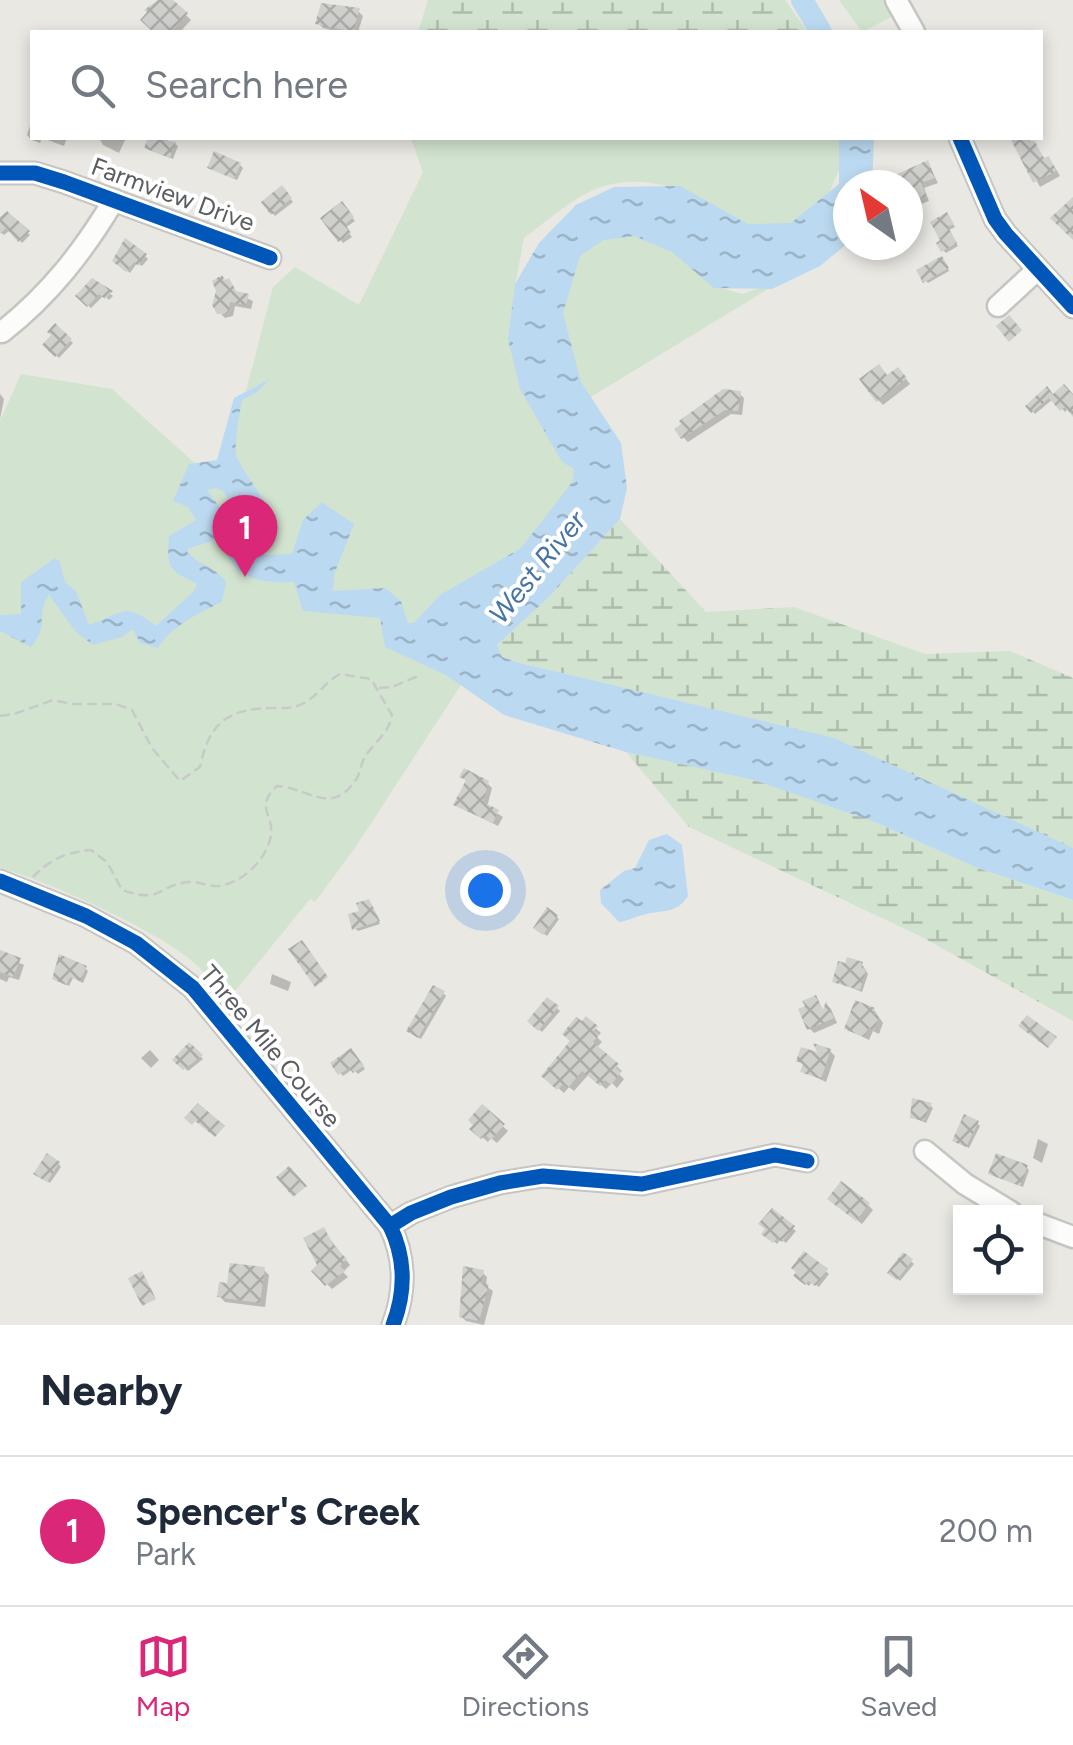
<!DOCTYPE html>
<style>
body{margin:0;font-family:Figtree,sans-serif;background:#f2f2f3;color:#1f2937}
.controls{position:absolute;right:30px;bottom:30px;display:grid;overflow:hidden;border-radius:0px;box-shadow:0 5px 15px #0003}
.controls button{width:90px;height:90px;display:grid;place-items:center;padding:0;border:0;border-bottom:2px solid #e0e1e3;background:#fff;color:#1f2937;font:50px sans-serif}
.compass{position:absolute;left:833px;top:170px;width:90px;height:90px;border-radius:50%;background:#fff;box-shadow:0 5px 15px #0003;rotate:326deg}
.you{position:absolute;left:485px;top:890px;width:35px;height:35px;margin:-25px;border:8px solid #fff;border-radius:50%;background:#1a73e8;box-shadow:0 0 0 15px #1a73e833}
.badge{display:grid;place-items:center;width:65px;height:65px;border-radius:50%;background:#db2777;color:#fff;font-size:32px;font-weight:700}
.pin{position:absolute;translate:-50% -82px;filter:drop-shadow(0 2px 5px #0008)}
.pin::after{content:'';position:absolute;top:52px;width:35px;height:30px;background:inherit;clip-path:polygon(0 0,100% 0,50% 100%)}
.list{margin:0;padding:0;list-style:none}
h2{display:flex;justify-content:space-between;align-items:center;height:130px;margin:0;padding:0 40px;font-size:42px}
h2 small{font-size:32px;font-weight:400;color:#747a83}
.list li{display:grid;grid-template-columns:65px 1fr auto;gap:30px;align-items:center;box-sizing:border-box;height:150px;padding:0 40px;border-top:2px solid #e0e1e3}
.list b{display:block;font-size:38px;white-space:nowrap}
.list p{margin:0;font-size:32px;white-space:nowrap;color:#747a83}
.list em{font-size:32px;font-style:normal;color:#747a83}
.icon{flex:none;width:55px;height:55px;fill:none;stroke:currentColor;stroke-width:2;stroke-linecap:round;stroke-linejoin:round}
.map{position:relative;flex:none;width:1073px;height:1325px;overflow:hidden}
.search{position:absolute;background:#fff;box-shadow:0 5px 15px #0003;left:30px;right:30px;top:30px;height:110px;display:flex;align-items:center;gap:25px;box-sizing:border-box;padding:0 35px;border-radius:0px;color:#747a83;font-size:38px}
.sheet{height:280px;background:#fff}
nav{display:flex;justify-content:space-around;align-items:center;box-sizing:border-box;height:140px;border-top:2px solid #e0e1e3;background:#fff;font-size:28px;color:#747a83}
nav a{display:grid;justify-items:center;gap:5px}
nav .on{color:#db2777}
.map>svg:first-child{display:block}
</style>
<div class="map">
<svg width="1073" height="1325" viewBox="0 0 1073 1325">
<defs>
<pattern id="wetland-marsh" width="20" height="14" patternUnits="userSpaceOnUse" patternTransform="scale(2.5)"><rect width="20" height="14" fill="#d2e4d0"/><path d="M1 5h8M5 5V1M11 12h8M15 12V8" fill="none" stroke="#adbcac"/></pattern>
<pattern id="water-ripples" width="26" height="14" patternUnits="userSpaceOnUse" patternTransform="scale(2.5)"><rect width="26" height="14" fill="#bbd9f0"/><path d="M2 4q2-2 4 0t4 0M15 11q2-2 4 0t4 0" fill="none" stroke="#9bb3c6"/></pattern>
<pattern id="building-cross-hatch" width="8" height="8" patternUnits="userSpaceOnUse" patternTransform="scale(2.5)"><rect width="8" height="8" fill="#cfcfcc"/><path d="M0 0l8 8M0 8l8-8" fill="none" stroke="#ababa9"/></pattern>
</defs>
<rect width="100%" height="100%" fill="#e9e8e3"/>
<g fill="url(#wetland-marsh)">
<polygon points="428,0 785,0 808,32 418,32"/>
<polygon points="620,519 706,612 794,607 925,654 1010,651 1073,678 1073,848 681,704 502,658 497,645 550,596"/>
<polygon points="626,752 754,779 875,822 975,867 1073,900 1073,1021 922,937 689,827"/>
</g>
<g fill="#d2e4d0">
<polygon points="839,0 883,0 895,15 862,32"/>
<path d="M411 138H841L840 168 818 218 775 248C724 215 673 169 608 185 578 192 549 220 524 238L513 297 538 397 584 473 446 675 461 685 355 848 315 902 310 899 228 1000C217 986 205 972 191 960 153 929 48 881 0 868V421L21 374 112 389 207 474 225 479 239 398 246 391 273 287 295 267 359 305 423 172Z"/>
<polygon points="635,221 720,288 743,294 786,278 581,403 549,324 585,238"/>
</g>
<g fill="url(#water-ripples)">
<path d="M839 138H874L872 185H848V243L820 266 772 289 714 288 672 252 634 236 603 240 580 256 563 313 581 382 621 443 627 488 620 519 550 596 497 645 502 657 520 663 834 738 1073 848V900L975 867 875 822 754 780 626 752 504 715 446 675 385 647 380 618 303 611 294 582C263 583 241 581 226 553L235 510 223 491 216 488 207 490 221 509 220 534 212 541 187 549C193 564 216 566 226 582L222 602C199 613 171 626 158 648L140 643 133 629 122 637 93 645 76 632 49 595C35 615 50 625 31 647L0 631V615L21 614V582L55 558 60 562 65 582 76 591 89 625C123 614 123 600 156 626L194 591 197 584C170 570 166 571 169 536L196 520 188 507 173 501 189 464 217 460 234 398 270 379 256 393 242 400C240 412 233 447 237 458 242 470 261 493 267 507 272 522 259 539 261 555L292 554 303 520 322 502 354 524 335 572 333 591 385 588 401 601 408 623H414L440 595 521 548 573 481 574 469 562 462 520 389 508 339 515 284 539 243 576 205 614 187 680 186 748 224 791 223 839 184Z"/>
<path d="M667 834 682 845 688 896C676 915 662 909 643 915 634 917 628 921 619 922L601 903 600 890 624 871 635 868 649 840Z"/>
</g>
<g fill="#0003">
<polygon points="160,0 170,0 191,20 180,32 156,32 143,20"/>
<polygon points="358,11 363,16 358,32 340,32 323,28 318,23"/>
<polygon points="32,120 32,138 67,138 64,146 42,138 40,143 32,140 27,135"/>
<polygon points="99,138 126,138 119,153 103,145"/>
<polygon points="150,138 166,138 166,140 175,144 178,146 173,159 150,150 147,147"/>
<polygon points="1018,138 1027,138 1034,144 1045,161 1048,159 1053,164 1060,176 1040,187 1014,140"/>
<polygon points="928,163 938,183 924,188 929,201 908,209 908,185 893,185"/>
<polygon points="240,165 243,168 237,180 210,168"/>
<polygon points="282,189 293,202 275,216 264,203"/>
<polygon points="342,205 355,221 345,228 352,237 343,243 323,218"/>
<polygon points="7,214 30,235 22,243 10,230 4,235 0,232 0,221"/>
<polygon points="949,218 955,227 949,230 958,246 946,253 943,250"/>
<polygon points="145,256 148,259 142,266 137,263 130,273 115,261"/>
<polygon points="944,261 949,271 928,283 926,281"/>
<polygon points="93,281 113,296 109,300 104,295 91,308 78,296"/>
<polygon points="238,294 253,301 251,309 235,306 233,316 225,318 219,312"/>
<polygon points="55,327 73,343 59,358 45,345 54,335"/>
<polygon points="903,375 910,384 883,405 878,400 888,378"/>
<polygon points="1047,390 1053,397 1073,397 1073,413 1069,408 1065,412 1053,399 1035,414 1028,406"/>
<polygon points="739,393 744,398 742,415 731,414 688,442 683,437"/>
<polygon points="0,394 4,399 0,419"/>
<polygon points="462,777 487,783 492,788 487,807 503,817 498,826 456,805 468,782"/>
<polygon points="371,905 380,924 358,931 355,928"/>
<polygon points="556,916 559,919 547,936 539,930"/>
<polygon points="0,954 24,965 19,980 9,977 7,982 0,979"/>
<polygon points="862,964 868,974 862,992 835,981"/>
<polygon points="85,968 88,971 83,983 73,978 69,986 58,981"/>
<polygon points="272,974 291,982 288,991 270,984"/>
<polygon points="443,993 446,996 421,1039 412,1034"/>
<polygon points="816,998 825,1013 827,1005 831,1009 837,1023 814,1033 809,1028"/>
<polygon points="548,1000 560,1011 542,1032 530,1021"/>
<polygon points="874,1010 883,1023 879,1034 873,1031 869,1040 847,1029"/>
<polygon points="586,1020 601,1033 597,1037 602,1042 596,1048 622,1071 619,1074 624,1079 617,1088 612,1083 606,1089 589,1074 574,1091 569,1087 564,1093 544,1075"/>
<polygon points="189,1045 203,1059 188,1071 176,1060"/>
<polygon points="150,1050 159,1060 151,1068 141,1058"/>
<polygon points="830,1051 835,1056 826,1082 803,1071 804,1066 799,1060 822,1057"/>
<polygon points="354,1054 365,1069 358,1074 353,1069 343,1076 333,1064"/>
<polygon points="930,1105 933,1108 926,1123 913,1117"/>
<polygon points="482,1107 508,1131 497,1143 491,1138 488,1142 473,1129"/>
<polygon points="977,1123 980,1126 969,1148 958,1143"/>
<polygon points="1038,1139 1048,1144 1042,1163 1033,1158"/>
<polygon points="59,1164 61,1167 50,1183 39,1176"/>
<polygon points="1026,1167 1029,1170 1023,1187 991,1174"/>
<polygon points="835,1203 868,1205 873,1210 862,1224"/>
<polygon points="772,1211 796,1231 786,1243 781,1239 777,1244 764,1233"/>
<polygon points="323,1230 350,1265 343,1272 348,1277 332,1289 314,1271 320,1265"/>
<polygon points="804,1254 829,1274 819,1287 812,1282 809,1286 796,1276"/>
<polygon points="904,1255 914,1264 900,1281 890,1272"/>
<polygon points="264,1270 269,1275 265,1307 225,1302 220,1297 229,1286"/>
<polygon points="482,1272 487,1277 486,1286 493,1291 484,1325 466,1321 461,1316"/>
</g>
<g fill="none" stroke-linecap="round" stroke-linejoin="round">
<polyline stroke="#bbd9f0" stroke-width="22" points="802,0 821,32"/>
</g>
<g fill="url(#building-cross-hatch)">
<polygon points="158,0 173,0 188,13 171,32 153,32 140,20 147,12 144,10"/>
<polygon points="321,3 360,8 353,32 315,24"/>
<polygon points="148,138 176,142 170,158 144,148"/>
<polygon points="1010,138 1028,138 1030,143 1034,140 1044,158 1049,156 1056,171 1033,183"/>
<polygon points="214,151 241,163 234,179 207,168"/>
<polygon points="928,160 935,178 921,183 926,196 908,202 908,185 873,185"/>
<polygon points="282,185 292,198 271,215 261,202"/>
<polygon points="1073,197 1073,240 1050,218"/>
<polygon points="342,201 354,217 345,224 351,233 338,242 320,218"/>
<polygon points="7,211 30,231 18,242 6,228 0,234 0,217"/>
<polygon points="947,212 954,224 948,227 957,243 941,252 936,243 940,240 930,222"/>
<polygon points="125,238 147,254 138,266 134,262 126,272 112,261"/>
<polygon points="942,256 949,268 923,283 916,270"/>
<polygon points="222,275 225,280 229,278 236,291 249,294 246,305 230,302 229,311 224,314 217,314 212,305 216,291 212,281"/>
<polygon points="92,278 113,291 105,299 99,294 87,307 75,296"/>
<polygon points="1009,315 1022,330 1009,342 996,326"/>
<polygon points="55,323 72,339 55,357 42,345 51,335 47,332"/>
<polygon points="879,364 887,375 898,367 907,378 876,402 859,379"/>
<polygon points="1064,384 1073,394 1073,417 1065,407 1060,411 1049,398 1031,413 1025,406 1047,386 1053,394"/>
<polygon points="723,389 741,391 738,411 725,410 681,439 674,429 681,424 679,421"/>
<polygon points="464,768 489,781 483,802 499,810 493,823 453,805 466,780 459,777"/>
<polygon points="369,899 380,921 352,930 348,914 359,911 356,903"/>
<polygon points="547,907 558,915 543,935 533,928"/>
<polygon points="302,940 328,977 315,987 288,949"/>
<polygon points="0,950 21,958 13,977 0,972"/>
<polygon points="59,954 87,966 80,981 70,977 66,985 52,979"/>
<polygon points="847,957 863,962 861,968 866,969 860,990 832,982 838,961 845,963"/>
<polygon points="433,985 445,991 418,1038 406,1031"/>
<polygon points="816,995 823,1010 826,1001 834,1018 807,1030 798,1009 805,1006 802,1001"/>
<polygon points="547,997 559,1006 538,1031 527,1021"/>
<polygon points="855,1000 875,1008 873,1014 879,1016 874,1030 868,1028 864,1037 844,1029"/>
<polygon points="1027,1015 1057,1037 1048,1048 1018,1026"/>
<polygon points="586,1016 598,1026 594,1031 599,1035 593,1042 619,1064 616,1068 621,1072 611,1085 605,1080 600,1086 582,1071 568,1088 563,1084 557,1090 541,1076 570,1041 562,1034 576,1017 582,1021"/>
<polygon points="189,1042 203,1055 183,1070 172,1060"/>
<polygon points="813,1043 831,1049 821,1079 800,1072 803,1064 796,1061 801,1047 817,1052"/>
<polygon points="351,1048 364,1066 353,1073 349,1068 338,1075 330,1063"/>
<polygon points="912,1098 932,1103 923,1121 910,1118"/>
<polygon points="198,1103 225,1126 215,1137 195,1121 192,1125 184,1118"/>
<polygon points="482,1104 505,1124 491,1140 485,1135 481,1139 469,1129 473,1125 468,1120"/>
<polygon points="964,1114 979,1121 966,1147 952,1141"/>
<polygon points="47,1153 60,1162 47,1182 33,1174"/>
<polygon points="996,1153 1028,1165 1020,1186 988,1174"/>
<polygon points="289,1166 307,1186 293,1197 276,1177"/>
<polygon points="841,1181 870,1203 856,1221 827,1199"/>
<polygon points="772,1208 795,1226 782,1242 777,1238 773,1243 761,1234 765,1229 758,1224"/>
<polygon points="324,1227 333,1245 347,1259 340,1266 345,1271 325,1286 311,1271 317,1265 303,1238"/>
<polygon points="804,1251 828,1269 815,1286 808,1281 805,1285 793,1276 796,1272 791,1268"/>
<polygon points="903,1252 913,1259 897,1280 887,1273"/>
<polygon points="230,1263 265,1267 260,1303 217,1297 219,1282 227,1283"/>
<polygon points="463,1266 484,1270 481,1283 489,1284 479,1321 459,1317"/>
<polygon points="142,1271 156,1299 142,1306 128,1278"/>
</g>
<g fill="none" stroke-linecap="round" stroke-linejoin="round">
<g stroke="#c5c5c4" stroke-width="25">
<g id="minor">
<polyline points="896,0 914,32"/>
<polyline points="960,138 995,219 1006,234 1073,307"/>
<polyline points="0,173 35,173 64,182 270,258"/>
<polyline points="998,306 1038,269"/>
<path d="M2 332C49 295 83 252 114 200"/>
<path d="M0 881 86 916 136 943 193 988 390 1226C406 1259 406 1291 393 1325"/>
<polyline points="925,1151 965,1184 1011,1212"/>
<polyline points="1036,1223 1073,1237"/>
<polyline points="390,1226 411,1213 451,1197 500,1183 543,1176 642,1184 775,1155 807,1161"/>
</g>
</g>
<g stroke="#c7cac8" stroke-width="2.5" stroke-dasharray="10 5" stroke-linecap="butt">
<polyline points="379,688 392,687 418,676"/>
<path d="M0 716 14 714 53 700 72 704H116L132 710 152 748 180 781 200 767C209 724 226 709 271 708 282 708 292 709 302 704 317 697 325 682 340 674L371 679 392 715C389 733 376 741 366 755 361 762 361 771 357 778 332 818 308 787 277 786 254 807 274 815 271 835 267 859 243 883 219 886 209 887 198 881 188 882 155 886 164 904 122 890L107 862 91 850C67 852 50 859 33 877"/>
</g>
<use href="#minor" stroke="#fcfcfb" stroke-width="20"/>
<g stroke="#fff" stroke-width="21">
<g id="cycleway">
<polyline points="960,138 995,219 1006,234 1073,307"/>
<polyline points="0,173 35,173 64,182 270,258"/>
<path d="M0 881 86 916 136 943 193 988 390 1226C406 1259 406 1291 393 1325"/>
<polyline points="390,1226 411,1213 451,1197 500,1183 543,1176 642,1184 775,1155 807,1161"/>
</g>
</g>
<use href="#cycleway" stroke="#0057b8" stroke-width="15"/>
</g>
<g text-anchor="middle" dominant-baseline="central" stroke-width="8" stroke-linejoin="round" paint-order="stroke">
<g font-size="25" fill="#5a5d61" stroke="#fff">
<text transform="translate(173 194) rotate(20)">Farmview Drive</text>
<text transform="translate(271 1046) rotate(50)">Three Mile Course</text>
</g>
<g font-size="28" font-style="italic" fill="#4775a5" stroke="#fff">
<text transform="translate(537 567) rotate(-51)">West River</text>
</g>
</g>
</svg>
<div class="controls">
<button><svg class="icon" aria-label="locate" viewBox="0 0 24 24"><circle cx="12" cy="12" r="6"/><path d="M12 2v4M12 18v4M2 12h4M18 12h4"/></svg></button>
</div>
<svg class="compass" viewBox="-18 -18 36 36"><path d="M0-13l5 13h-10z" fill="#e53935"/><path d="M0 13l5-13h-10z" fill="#747a83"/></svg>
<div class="you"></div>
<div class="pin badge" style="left:245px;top:577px">1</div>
<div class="search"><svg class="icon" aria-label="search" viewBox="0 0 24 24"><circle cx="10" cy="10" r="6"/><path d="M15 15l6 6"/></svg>Search here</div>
</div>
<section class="sheet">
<h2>Nearby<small></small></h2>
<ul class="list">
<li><span class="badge">1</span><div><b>Spencer's Creek</b><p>Park</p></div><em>200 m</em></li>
</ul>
</section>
<nav>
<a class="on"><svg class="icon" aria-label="map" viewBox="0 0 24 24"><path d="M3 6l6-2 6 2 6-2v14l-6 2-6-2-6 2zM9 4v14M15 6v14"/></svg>Map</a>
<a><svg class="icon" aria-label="directions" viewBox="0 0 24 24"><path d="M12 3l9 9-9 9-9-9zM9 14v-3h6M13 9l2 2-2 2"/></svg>Directions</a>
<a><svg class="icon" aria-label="saved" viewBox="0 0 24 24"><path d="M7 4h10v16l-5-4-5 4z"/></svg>Saved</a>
</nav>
